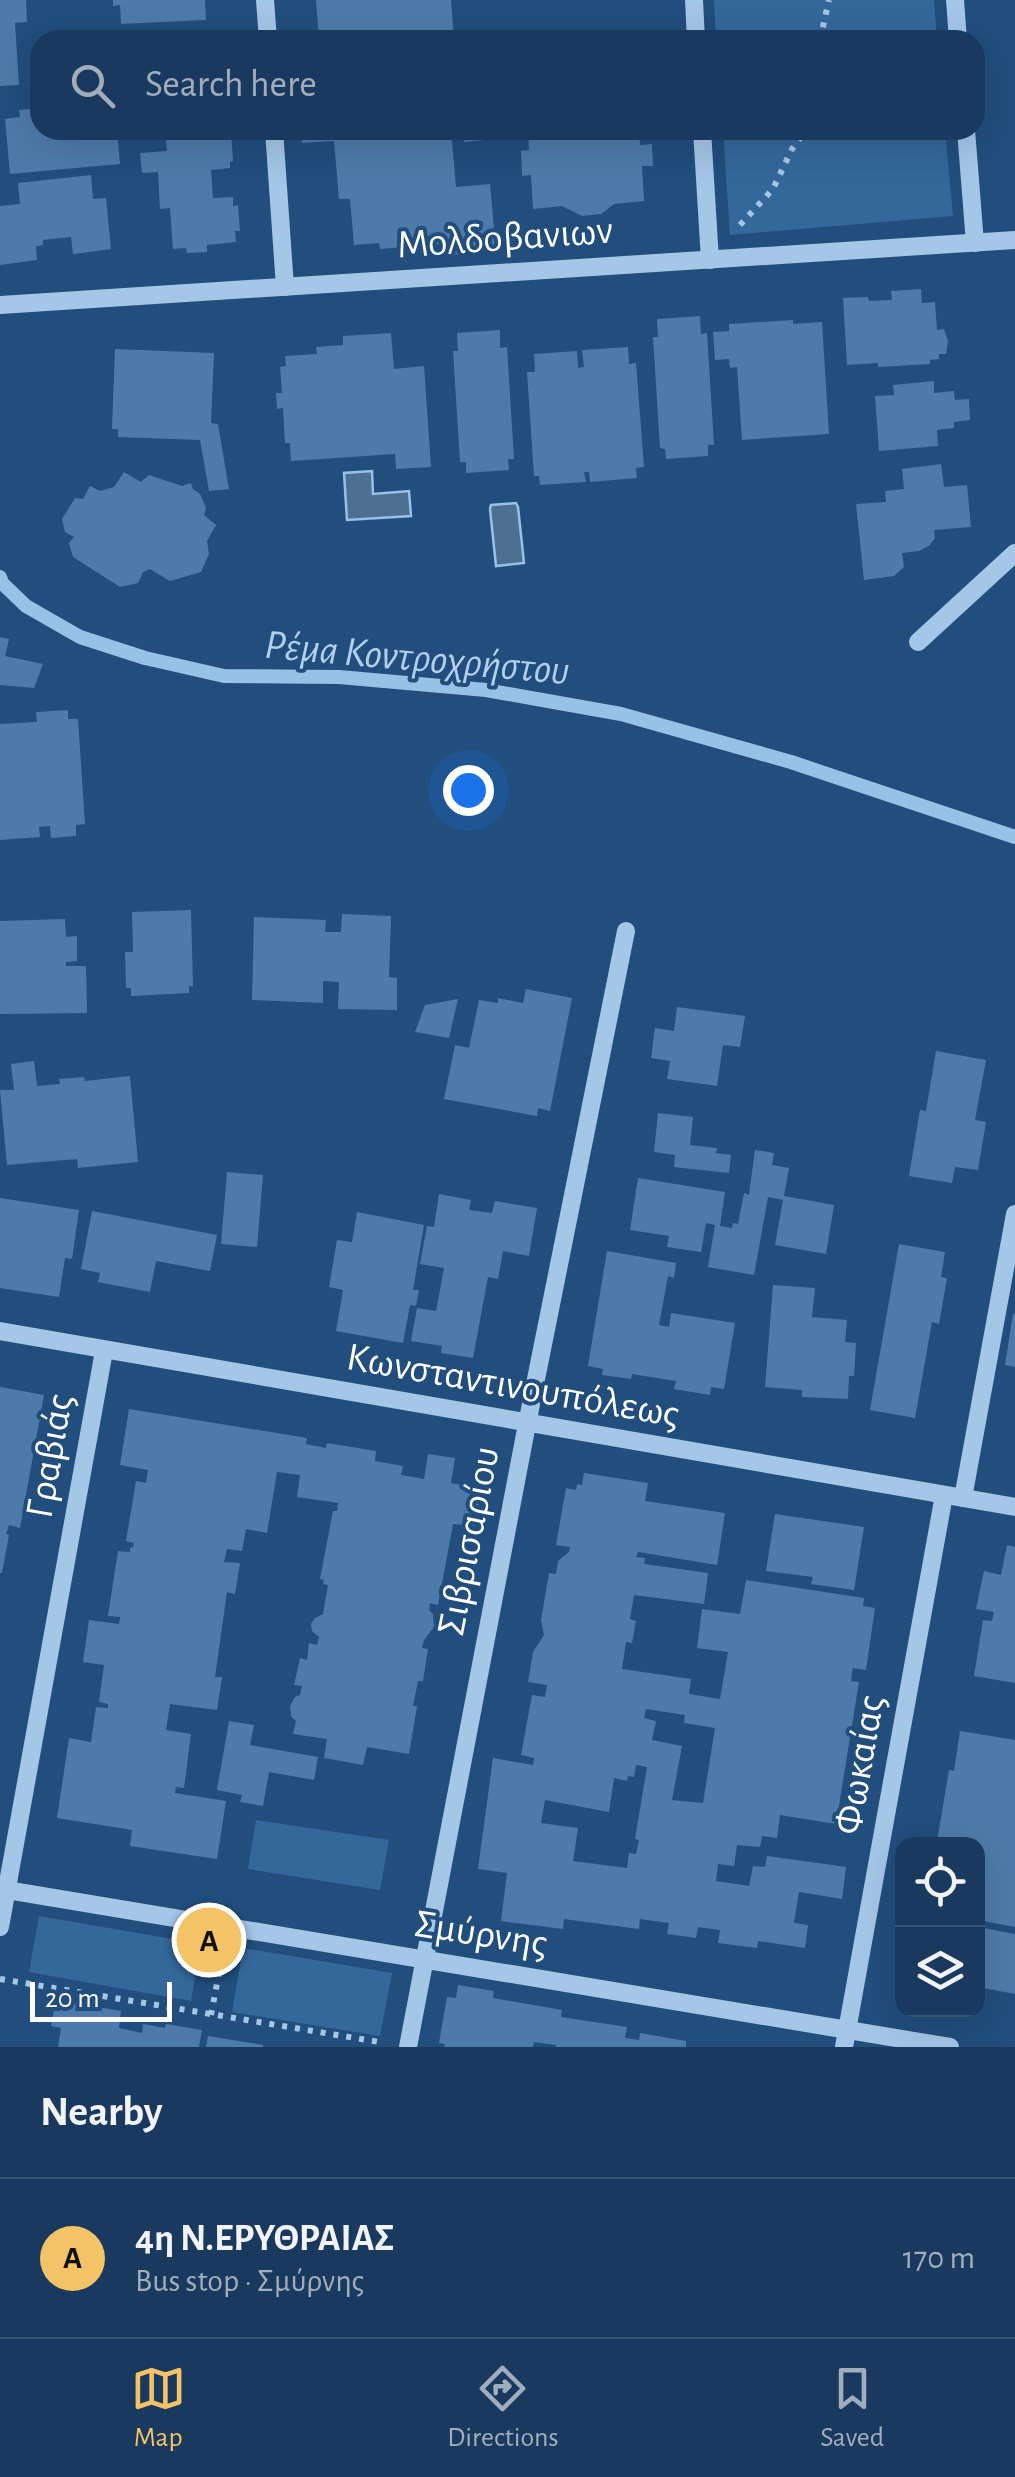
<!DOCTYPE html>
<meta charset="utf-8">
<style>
body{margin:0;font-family:"Alegreya Sans",sans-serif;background:#224164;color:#f1f3f6}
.controls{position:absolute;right:30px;bottom:30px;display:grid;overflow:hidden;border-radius:20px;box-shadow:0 10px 40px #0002}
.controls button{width:90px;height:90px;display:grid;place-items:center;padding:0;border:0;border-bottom:2px solid #375473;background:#193a5e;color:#f1f3f6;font:50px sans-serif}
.scale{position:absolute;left:30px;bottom:25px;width:142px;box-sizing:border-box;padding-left:10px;border:5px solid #fff;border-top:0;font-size:28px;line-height:35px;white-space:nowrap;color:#fff;-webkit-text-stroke:8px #214e7d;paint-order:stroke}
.you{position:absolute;left:468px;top:790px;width:35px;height:35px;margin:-25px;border:8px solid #fff;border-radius:50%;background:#1a73e8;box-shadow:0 0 0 15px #1a73e833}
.badge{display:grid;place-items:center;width:65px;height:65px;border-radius:50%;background:#f3c366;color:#111;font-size:32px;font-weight:700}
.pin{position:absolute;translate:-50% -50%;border:5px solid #fff;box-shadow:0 2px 10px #0006}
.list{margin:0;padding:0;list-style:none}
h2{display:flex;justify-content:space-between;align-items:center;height:130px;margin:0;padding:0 40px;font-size:42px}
h2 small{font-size:32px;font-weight:400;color:#9fadbc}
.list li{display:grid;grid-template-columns:65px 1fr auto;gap:30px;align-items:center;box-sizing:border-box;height:160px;padding:0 40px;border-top:2px solid #375473}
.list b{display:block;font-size:38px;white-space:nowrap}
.list p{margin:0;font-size:32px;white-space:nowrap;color:#9fadbc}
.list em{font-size:32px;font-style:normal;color:#9fadbc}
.icon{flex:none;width:55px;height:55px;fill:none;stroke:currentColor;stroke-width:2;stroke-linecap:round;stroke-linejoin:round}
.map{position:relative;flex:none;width:1015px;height:2047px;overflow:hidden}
.search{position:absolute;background:#193a5e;box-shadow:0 10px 40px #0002;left:30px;right:30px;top:30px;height:110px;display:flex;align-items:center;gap:25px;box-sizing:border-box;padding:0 35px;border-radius:30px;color:#9fadbc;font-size:38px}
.sheet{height:290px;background:#193a5e}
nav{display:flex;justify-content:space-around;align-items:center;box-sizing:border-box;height:140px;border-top:2px solid #375473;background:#193a5e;font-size:28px;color:#9fadbc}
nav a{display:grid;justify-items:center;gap:5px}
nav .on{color:#f3c366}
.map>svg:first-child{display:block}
</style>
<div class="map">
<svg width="1015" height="2047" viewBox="0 0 1015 2047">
<rect width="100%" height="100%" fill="#214e7d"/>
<g fill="#34689b">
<polygon points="714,0 934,0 937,40 716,40"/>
<polygon points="723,130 945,130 953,216 730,235"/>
<polygon points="256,1820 389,1840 380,1890 248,1869"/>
<polygon points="39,1916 201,1944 191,2001 29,1972"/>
<polygon points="243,1948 392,1973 380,2036 232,2012"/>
</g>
<g fill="#4d6f91" stroke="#98c1e8" stroke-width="2.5">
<polygon points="372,471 373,494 409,491 411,516 347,520 344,473"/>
<polygon points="516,503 518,507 524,563 496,566 490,509 491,505"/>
</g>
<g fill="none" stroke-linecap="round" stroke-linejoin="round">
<polyline stroke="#98c1e8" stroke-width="14" points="0,577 2,583 26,606 80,637 145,658 224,676 339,677 486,690 621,714 791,762 1015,837"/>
</g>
<g fill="#4d7ba9" fill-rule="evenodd">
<polygon points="0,0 26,0 27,22 15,23 19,85 0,86"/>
<polygon points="113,0 205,0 206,20 121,24 120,5 113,6"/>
<polygon points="316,0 451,0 454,40 319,40"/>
<polygon points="40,108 40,130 117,130 120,164 10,174 5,119 20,117 19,110"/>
<polygon points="165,130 231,131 233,161 230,162 230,168 211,170 213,198 233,197 233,206 238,205 240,231 235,231 236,242 207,245 207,252 187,253 186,248 173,249 170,208 160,209 158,172 142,173 140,153 167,151"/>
<polygon points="301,130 451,130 456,187 490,184 496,251 452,255 451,243 380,249 379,243 354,245 350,199 339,199 334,141 302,143"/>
<polygon points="463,130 483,130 484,140 464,142"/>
<polygon points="528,130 639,130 640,145 652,144 653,166 642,166 644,201 614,204 601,214 582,216 562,206 533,209 531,175 522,176 521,151 529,150"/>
<polygon points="91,175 93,199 106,198 111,249 73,254 71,237 43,240 43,245 36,246 37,260 0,265 0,206 20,204 18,183"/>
<polygon points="921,289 922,303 935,302 937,330 944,329 948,341 946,354 939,354 939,359 930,360 930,364 878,367 878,363 847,365 843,298 868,297 869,301 892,300 891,291"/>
<polygon points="700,316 701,334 707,333 714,445 708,445 708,456 666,459 665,449 660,448 653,337 658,337 657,319"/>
<polygon points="793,320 793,324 822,322 829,434 742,440 737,367 730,368 729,359 715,360 713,332 729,331 729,324"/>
<polygon points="500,330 500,348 507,347 514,459 508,459 509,470 466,473 466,462 460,462 453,351 458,351 457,333"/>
<polygon points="391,333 394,369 424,366 431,467 396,469 395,454 291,461 290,443 285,443 283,408 277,409 276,393 282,393 280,367 286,366 285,356 317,354 316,347 343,345 343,336"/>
<polygon points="628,347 629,364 636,363 644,467 636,468 637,478 590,482 589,472 584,472 586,482 540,485 539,476 534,476 527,372 535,372 534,354 577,351 578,368 584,367 582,350"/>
<polygon points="115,349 214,353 211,423 218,424 229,489 209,491 200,440 118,437 118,429 112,429"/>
<polygon points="934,381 934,393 954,391 955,400 969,399 970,420 954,422 954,428 937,430 938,446 879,451 875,396 894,395 893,385"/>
<polygon points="941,464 944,487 967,485 971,527 934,530 935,538 930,545 919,551 902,553 904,567 894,576 864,580 856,504 886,502 885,491 904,489 902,469"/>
<polygon points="124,472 141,482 149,475 182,486 191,483 193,489 200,494 206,508 204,515 216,525 207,541 209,554 201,572 170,581 150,569 143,572 138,583 120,587 73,557 69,543 74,537 65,532 62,519 75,498 83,499 90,486 100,491 114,487"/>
<polygon points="0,637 9,639 5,656 43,664 34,688 0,685"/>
<polygon points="68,710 68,719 78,719 85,824 76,825 76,836 51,838 50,826 39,827 40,837 0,840 0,724 37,722 36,712"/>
<polygon points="191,910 193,986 189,986 189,993 131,996 131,988 126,988 125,952 133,952 132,912"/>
<polygon points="342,914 391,916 389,977 397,978 397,1010 338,1009 339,982 323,981 323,1003 252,1000 254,917 326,920 325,932 341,932"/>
<polygon points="65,919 66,937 77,936 77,961 66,962 66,966 86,966 87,1013 0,1014 0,921"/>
<polygon points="526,989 572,998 550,1111 538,1108 537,1116 444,1099 455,1045 469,1048 479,1000 498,1003 498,998 523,1003"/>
<polygon points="458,999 449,1038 415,1032 425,1005"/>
<polygon points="677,1007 745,1016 740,1047 723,1045 717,1086 667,1079 670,1061 651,1058 655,1028 674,1031"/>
<polygon points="936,1051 986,1060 975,1120 986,1122 978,1170 955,1167 952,1183 909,1176 920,1110 926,1111"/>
<polygon points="34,1061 37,1086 60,1084 59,1079 84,1077 85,1081 130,1076 138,1162 78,1168 77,1159 7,1165 0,1090 14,1090 11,1064"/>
<polygon points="658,1113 693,1117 690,1145 717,1148 716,1153 731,1155 729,1173 674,1167 675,1155 654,1152"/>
<polygon points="755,1150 774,1153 772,1165 789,1168 784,1196 834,1205 826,1254 775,1245 783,1200 768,1197 754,1275 708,1267 715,1225 706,1223 701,1252 667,1247 669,1236 630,1230 638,1178 725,1192 720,1226 732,1228 733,1223 738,1224 744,1193 749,1195"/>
<polygon points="227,1172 263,1175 257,1247 221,1244"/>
<polygon points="439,1194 471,1200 469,1210 492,1213 495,1201 537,1208 529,1256 503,1251 498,1279 488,1277 473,1358 441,1353 442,1346 411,1341 417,1308 436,1311 444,1268 420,1264 427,1226 434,1227"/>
<polygon points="0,1198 79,1210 72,1259 65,1258 59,1297 0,1288"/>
<polygon points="92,1211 217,1235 210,1271 156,1261 150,1292 98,1282 100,1273 81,1269"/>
<polygon points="357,1212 424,1225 413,1290 419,1290 416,1306 410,1305 403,1343 336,1331 343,1290 329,1287 337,1240 352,1242"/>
<polygon points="899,1244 945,1252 941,1277 947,1278 939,1324 932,1322 915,1418 870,1410"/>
<polygon points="607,1251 676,1263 674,1278 668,1276 659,1325 669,1327 671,1313 735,1323 724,1389 711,1387 710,1395 674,1389 676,1381 632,1374 631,1379 602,1375 603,1369 588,1366"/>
<polygon points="773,1285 815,1288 812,1317 847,1320 845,1342 856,1343 854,1376 849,1376 848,1399 802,1397 802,1390 765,1387"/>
<polygon points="1013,1314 1015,1314 1015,1367 1005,1365"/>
<polygon points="0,1387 44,1395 20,1528 9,1525 6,1534 9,1535 2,1573 0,1573"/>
<polygon points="129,1409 307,1438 306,1444 326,1448 327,1443 376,1451 375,1461 403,1466 401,1475 424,1479 428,1454 455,1458 451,1483 481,1488 475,1526 453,1524 438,1605 430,1603 429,1610 433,1614 434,1627 424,1640 422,1648 428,1649 423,1681 418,1681 413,1706 417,1706 409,1754 367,1747 363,1765 324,1758 327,1739 293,1734 296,1721 291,1716 290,1706 295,1697 300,1695 302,1686 294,1685 300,1658 307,1660 309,1643 317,1645 319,1637 312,1631 311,1624 315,1618 323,1614 328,1585 323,1584 324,1580 320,1579 333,1511 337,1511 338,1503 297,1497 300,1475 277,1472 267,1533 246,1529 242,1551 227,1549 224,1562 240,1563 235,1594 227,1592 215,1677 222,1677 217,1710 170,1704 166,1730 191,1734 184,1788 176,1787 175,1793 226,1801 217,1859 130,1846 132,1830 57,1818 69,1738 91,1742 96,1707 108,1708 108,1704 99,1702 104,1665 83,1662 89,1620 119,1624 120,1617 108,1616 118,1551 130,1552 130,1548 133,1547 134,1543 126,1541 136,1481 146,1483 148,1470 120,1465"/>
<path d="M584 1473 648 1483 645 1501 725 1513 717 1565 638 1552 636 1557 645 1558 644 1564 708 1573 704 1604 634 1595 630 1619 636 1621 632 1643 626 1642 622 1669 691 1679 689 1694 720 1699 728 1652 697 1648 702 1609 740 1614 746 1580 864 1598 863 1606 875 1608 866 1670 853 1668 852 1672 851 1681 859 1682 836 1824 780 1815 777 1838 762 1836 760 1847 737 1845 734 1866 718 1864 716 1881 749 1886 753 1866 765 1867 767 1856 846 1867 842 1899 799 1892 794 1923 808 1925 805 1948 758 1941 757 1948 718 1943 720 1930 698 1927 696 1938 667 1934 669 1923 640 1919 639 1929 564 1919 563 1929 501 1921 507 1873 478 1869 493 1758 533 1765 534 1758 521 1755 532 1695 545 1697 547 1685 528 1682 533 1652 544 1635 541 1620 549 1573 556 1574 558 1561 569 1552 570 1547 556 1545 566 1488 576 1490 577 1484 582 1485ZM646 1709 685 1715 684 1723 715 1728 703 1803 672 1800 682 1746 652 1740 656 1721 644 1718ZM636 1765 647 1767 635 1839 639 1840 636 1854 629 1853 627 1868 573 1861 578 1828 541 1823 545 1800 609 1812 614 1778 627 1781 628 1776 634 1777Z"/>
<polygon points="775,1514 864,1527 854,1590 811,1584 813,1577 766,1571"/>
<polygon points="1007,1545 1015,1547 1015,1683 974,1676 983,1620 992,1621 994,1612 976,1609 984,1571 1001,1575"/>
<polygon points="229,1721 254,1725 250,1745 318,1757 314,1780 269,1772 263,1806 240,1802 242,1795 217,1790"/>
<polygon points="960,1731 1015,1740 1015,1927 978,1920 978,1844 937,1842 949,1770 954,1771"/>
<polygon points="978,1927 1015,1934 1015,1994 978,1987"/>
<polygon points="458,1985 494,1991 493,1998 562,2010 561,2017 627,2027 625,2038 639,2040 640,2033 686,2041 686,2047 556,2047 556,2045 534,2042 533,2047 444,2047 445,2044 439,2043 447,1997 456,1998"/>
<polygon points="56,2000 121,2011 119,2028 142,2033 143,2024 165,2028 166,2024 202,2030 199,2047 58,2047 61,2028 51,2026"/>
<polygon points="208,2036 263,2045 263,2047 206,2047"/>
</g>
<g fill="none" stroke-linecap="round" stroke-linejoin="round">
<g stroke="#a4c6e7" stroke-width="6" stroke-dasharray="5 8" stroke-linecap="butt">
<polyline points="820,40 829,0"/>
<polyline points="740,225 773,189 792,149 806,130"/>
<polyline points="0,1979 379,2042"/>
<polyline points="211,2015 222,1957"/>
</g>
<g stroke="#a4c6e7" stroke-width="18">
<polyline points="265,0 268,40"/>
<polyline points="694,0 696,40"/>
<polyline points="955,0 958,40"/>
<polyline points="274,130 285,287"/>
<polyline points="702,130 710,260"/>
<polyline points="966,130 975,243"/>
<polyline points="0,305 1015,240"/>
<polyline points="918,642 1015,553"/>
<polyline points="0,1331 1015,1507"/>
<polyline points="963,1498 1015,1214"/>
<polyline points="0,1889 950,2047"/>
<polyline points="0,1927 104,1351"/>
<polyline points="408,2047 527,1424 626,931"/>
<polyline points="844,2047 944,1495"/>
</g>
</g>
<g text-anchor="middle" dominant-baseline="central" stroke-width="8" stroke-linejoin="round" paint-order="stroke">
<g font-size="40" fill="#fff" stroke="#214e7d">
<text transform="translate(505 238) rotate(-4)">Μολδοβανιων</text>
<text transform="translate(513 1386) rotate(10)">Κωνσταντινουπόλεως</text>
<text transform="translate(50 1456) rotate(-80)">Γραβιάς</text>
<text transform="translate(469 1541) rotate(-79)">Σιβρισαρίου</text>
<text transform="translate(860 1765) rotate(-80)">Φωκαίας</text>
<text transform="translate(481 1934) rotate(9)">Σμύρνης</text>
</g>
<g font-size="42" font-style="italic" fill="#b0d0ee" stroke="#214e7d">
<text transform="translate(417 658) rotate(5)">Ρέμα Κοντροχρήστου</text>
</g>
</g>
</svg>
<div class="controls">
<button><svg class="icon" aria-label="locate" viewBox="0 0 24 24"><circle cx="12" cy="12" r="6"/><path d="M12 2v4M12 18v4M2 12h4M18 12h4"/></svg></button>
<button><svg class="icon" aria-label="layers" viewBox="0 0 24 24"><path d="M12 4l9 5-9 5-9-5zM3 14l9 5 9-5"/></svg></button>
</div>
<div class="scale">20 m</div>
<div class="you"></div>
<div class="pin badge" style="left:209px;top:1940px">A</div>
<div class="search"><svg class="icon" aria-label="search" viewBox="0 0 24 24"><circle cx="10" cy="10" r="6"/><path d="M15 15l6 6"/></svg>Search here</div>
</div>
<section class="sheet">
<h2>Nearby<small></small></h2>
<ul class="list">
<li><span class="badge">A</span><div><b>4η Ν.ΕΡΥΘΡΑΙΑΣ</b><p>Bus stop · Σμύρνης</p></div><em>170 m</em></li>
</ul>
</section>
<nav>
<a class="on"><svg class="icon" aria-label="map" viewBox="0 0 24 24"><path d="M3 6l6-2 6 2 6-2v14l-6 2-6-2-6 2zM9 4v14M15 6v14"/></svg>Map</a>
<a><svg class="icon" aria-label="directions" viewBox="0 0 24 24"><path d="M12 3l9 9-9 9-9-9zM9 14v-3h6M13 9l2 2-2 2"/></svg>Directions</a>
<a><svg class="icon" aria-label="saved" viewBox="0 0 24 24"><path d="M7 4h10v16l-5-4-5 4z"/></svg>Saved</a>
</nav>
